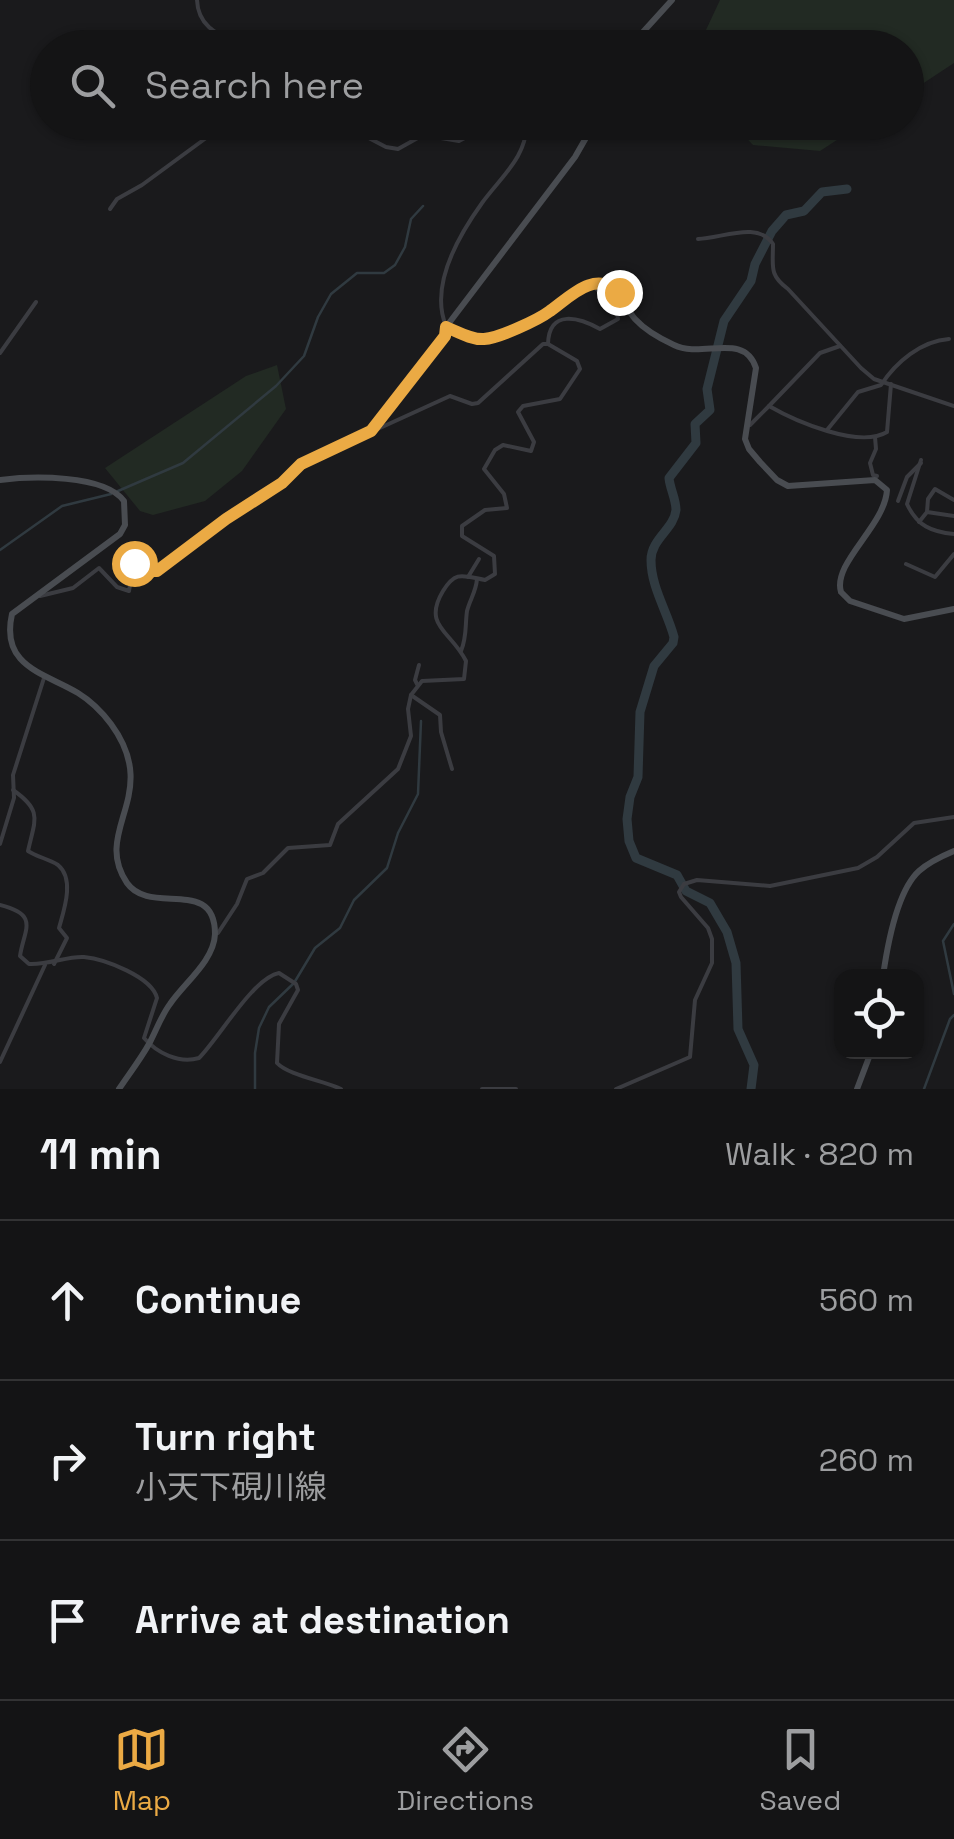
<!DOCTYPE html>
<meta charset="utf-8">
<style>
body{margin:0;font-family:"Space Grotesk","Noto Sans JP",sans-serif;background:#1d1d1e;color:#f1f3f6}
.controls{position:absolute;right:30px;bottom:30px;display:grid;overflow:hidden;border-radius:20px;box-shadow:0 2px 8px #0004}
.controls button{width:90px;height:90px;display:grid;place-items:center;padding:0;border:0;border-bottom:2px solid #333334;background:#141415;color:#f1f3f6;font:50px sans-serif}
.stop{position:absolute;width:30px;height:30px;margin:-22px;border:8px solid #ebaa44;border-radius:50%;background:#fff}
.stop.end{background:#ebaa44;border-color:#fff;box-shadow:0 2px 10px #0008}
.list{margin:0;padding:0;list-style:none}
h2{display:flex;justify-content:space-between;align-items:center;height:130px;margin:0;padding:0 40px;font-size:42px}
h2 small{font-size:32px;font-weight:400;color:#9d9ea0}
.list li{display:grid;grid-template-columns:65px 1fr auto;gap:30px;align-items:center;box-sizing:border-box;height:160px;padding:0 40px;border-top:2px solid #333334}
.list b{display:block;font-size:38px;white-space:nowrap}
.list p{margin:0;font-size:32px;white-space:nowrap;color:#9d9ea0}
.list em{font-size:32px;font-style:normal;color:#9d9ea0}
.icon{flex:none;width:55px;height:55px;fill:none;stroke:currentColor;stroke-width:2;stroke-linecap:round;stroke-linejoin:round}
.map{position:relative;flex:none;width:954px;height:1089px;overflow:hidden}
.search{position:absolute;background:#141415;box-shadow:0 2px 8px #0004;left:30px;right:30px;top:30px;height:110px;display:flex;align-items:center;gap:25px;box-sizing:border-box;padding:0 35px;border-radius:55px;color:#9d9ea0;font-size:38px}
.sheet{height:610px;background:#141415}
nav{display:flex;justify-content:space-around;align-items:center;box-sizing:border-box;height:140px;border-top:2px solid #333334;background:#141415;font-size:28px;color:#9d9ea0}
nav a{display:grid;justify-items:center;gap:5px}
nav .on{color:#ebaa44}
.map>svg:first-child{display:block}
</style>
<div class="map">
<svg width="954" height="1089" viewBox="0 0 954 1089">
<rect width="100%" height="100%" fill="#1a1a1c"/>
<g fill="#222a23">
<polygon points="720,0 954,0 954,63 907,94 906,48 698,47"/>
<polygon points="732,123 863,123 820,151 753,145"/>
<polygon points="277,365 286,409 242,471 205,501 153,515 140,511 105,468 246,376"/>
</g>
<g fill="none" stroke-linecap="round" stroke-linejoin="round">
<g stroke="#303a40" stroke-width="2.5">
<polyline points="118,491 183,463 276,386 304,356 318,317 331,294 357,273 384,273 395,265 405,247 411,219 423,206"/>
<polyline points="0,550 62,506 111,494"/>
<polyline points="954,924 943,941 954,994"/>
<polyline points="255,1089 255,1053 259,1028 269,1007 294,983 315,948 340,928 354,900 387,868 398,833 418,794 421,721"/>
<polyline points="924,1089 950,1019 954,1015"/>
</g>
<path stroke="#303a40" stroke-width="9" d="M751 1089 754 1065 738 1029 736 963 727 932 710 903 686 891 677 875 636 858 629 841 627 819 630 797 638 777 640 712 654 666 673 643 674 637C667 611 651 587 651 560 651 539 674 529 676 510 676 499 670 489 669 478L696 443 695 424 710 410 707 389 724 321 751 281 755 264 772 231 786 215 804 211 822 192 847 189"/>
<g stroke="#3b3c41" stroke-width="4">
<path d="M197 0C198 29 222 36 245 48"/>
<polyline points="338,122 386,147 398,149 423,135 459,141 495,122"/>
<polyline points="110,209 117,199 142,185 221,127 216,122"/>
<path d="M698 239C723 238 758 221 773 244 773 267 769 275 788 289L861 368 874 379 954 406"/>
<path d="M446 326C429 285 459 235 482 203 500 178 529 155 526 122"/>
<polyline points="0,353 36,302"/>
<polyline points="769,406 820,353 840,346"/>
<path d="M750 425 769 406C795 421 859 449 887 432L891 384"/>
<polyline points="374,427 445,336 446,327"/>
<path d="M827 430 858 392 881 385C896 362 921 341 949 339"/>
<polyline points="875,437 876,449 870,463 873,475 877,476"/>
<path d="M921 460 907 504C917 526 932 532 954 534"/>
<polyline points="898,501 907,477 921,463"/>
<polyline points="927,512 928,499 935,489 954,500"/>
<polyline points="919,522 927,512 954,516"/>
<polyline points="906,564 935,577 954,554"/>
<polyline points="468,577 479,559"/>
<polyline points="40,596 73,588 99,568 117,587 129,591 134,563 140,562 150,571 157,571 226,519 282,483 301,464 450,396 472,404 478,403 543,344 548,344"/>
<path d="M461 651C467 637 465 625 467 611 470 599 476 592 477 579"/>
<polyline points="417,684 415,680 419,665"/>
<polyline points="411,695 440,715 441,732 452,769"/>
<path d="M13 790C43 811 35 819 28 851 37 857 49 859 58 865 75 879 64 910 59 928L67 938 54 964"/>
<polyline points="0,844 14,798 13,775 44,678"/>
<path d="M0 905C40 915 24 929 20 956L29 964C49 965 67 956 84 957 105 959 152 977 157 998L144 1038C157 1053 179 1064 199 1058 219 1038 253 978 279 973L296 984 298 990 279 1024 277 1063C288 1075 324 1081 341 1089"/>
<path d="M218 933 237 904 247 879 263 873 288 848 330 845 338 824 398 769 411 736 408 709 411 695 422 681 464 679 466 661C451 631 422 626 443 591 456 570 463 576 485 580L495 574 494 556 462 536V526L485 510 507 508 504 494 484 469 495 450 503 445 531 451 534 442 518 412 523 406 560 399 580 369 577 361 548 344C549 308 580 318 600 329L618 319 616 307 591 284"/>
<polyline points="0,1062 45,965"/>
<polyline points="482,1089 516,1089"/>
<polyline points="616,1089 690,1057 695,1000 712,963 712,939 708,928 681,897 679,892 684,884 697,880 770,886 858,868 877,857 914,823 954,817"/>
</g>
<g stroke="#494c51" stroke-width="6">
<polyline points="637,48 643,32 672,0"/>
<path d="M595 122 575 157 446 327 479 340 488 339C507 331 528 325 546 314 561 305 572 287 591 284 619 279 621 303 635 319 645 330 661 339 674 345 702 359 744 331 756 368L745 439 749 449 760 462 777 480 788 486 875 480 887 490C885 526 832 563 841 592L850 601 904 619 954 609"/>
<path d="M0 480C31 476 104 474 124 501L125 525 120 534 12 614C0 667 45 673 78 693 91 701 102 712 111 724 163 795 91 830 127 883 150 916 215 876 215 934 214 961 184 983 170 1004 161 1016 156 1031 149 1044 140 1060 129 1074 119 1089"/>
<path d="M883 976C887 948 897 891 919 871 929 862 942 856 954 851"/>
<polyline points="857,1089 871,1052"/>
</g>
</g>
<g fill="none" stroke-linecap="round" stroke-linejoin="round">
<path stroke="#ebaa44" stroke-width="12" d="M134 563 140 562 150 571H157L226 519 282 483 301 464 371 431 445 336 446 327C458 332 472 340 484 339 499 338 538 320 550 311 571 296 594 270 619 292"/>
</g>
</svg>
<div class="controls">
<button><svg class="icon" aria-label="locate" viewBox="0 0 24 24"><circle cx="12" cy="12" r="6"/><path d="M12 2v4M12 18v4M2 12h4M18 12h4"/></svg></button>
</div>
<div class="stop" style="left:134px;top:563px"></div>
<div class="stop end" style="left:619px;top:292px"></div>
<div class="search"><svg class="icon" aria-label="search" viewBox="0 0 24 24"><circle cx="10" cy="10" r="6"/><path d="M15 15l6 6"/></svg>Search here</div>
</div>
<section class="sheet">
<h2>11 min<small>Walk · 820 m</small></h2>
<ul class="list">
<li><svg class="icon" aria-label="ahead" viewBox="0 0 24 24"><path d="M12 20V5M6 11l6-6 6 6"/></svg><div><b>Continue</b></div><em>560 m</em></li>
<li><svg class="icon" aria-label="right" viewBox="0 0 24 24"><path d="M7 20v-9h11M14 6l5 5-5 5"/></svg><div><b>Turn right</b><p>小天下硯川線</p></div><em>260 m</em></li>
<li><svg class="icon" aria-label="arrive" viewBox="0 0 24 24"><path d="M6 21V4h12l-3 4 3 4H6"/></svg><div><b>Arrive at destination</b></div></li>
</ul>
</section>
<nav>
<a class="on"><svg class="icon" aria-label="map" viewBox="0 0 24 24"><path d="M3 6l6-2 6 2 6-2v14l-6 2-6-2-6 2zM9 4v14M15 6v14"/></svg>Map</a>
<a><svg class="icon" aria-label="directions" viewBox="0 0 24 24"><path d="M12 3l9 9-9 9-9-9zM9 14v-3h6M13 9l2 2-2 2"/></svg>Directions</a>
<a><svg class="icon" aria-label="saved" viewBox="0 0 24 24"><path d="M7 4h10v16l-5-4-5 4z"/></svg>Saved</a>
</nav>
